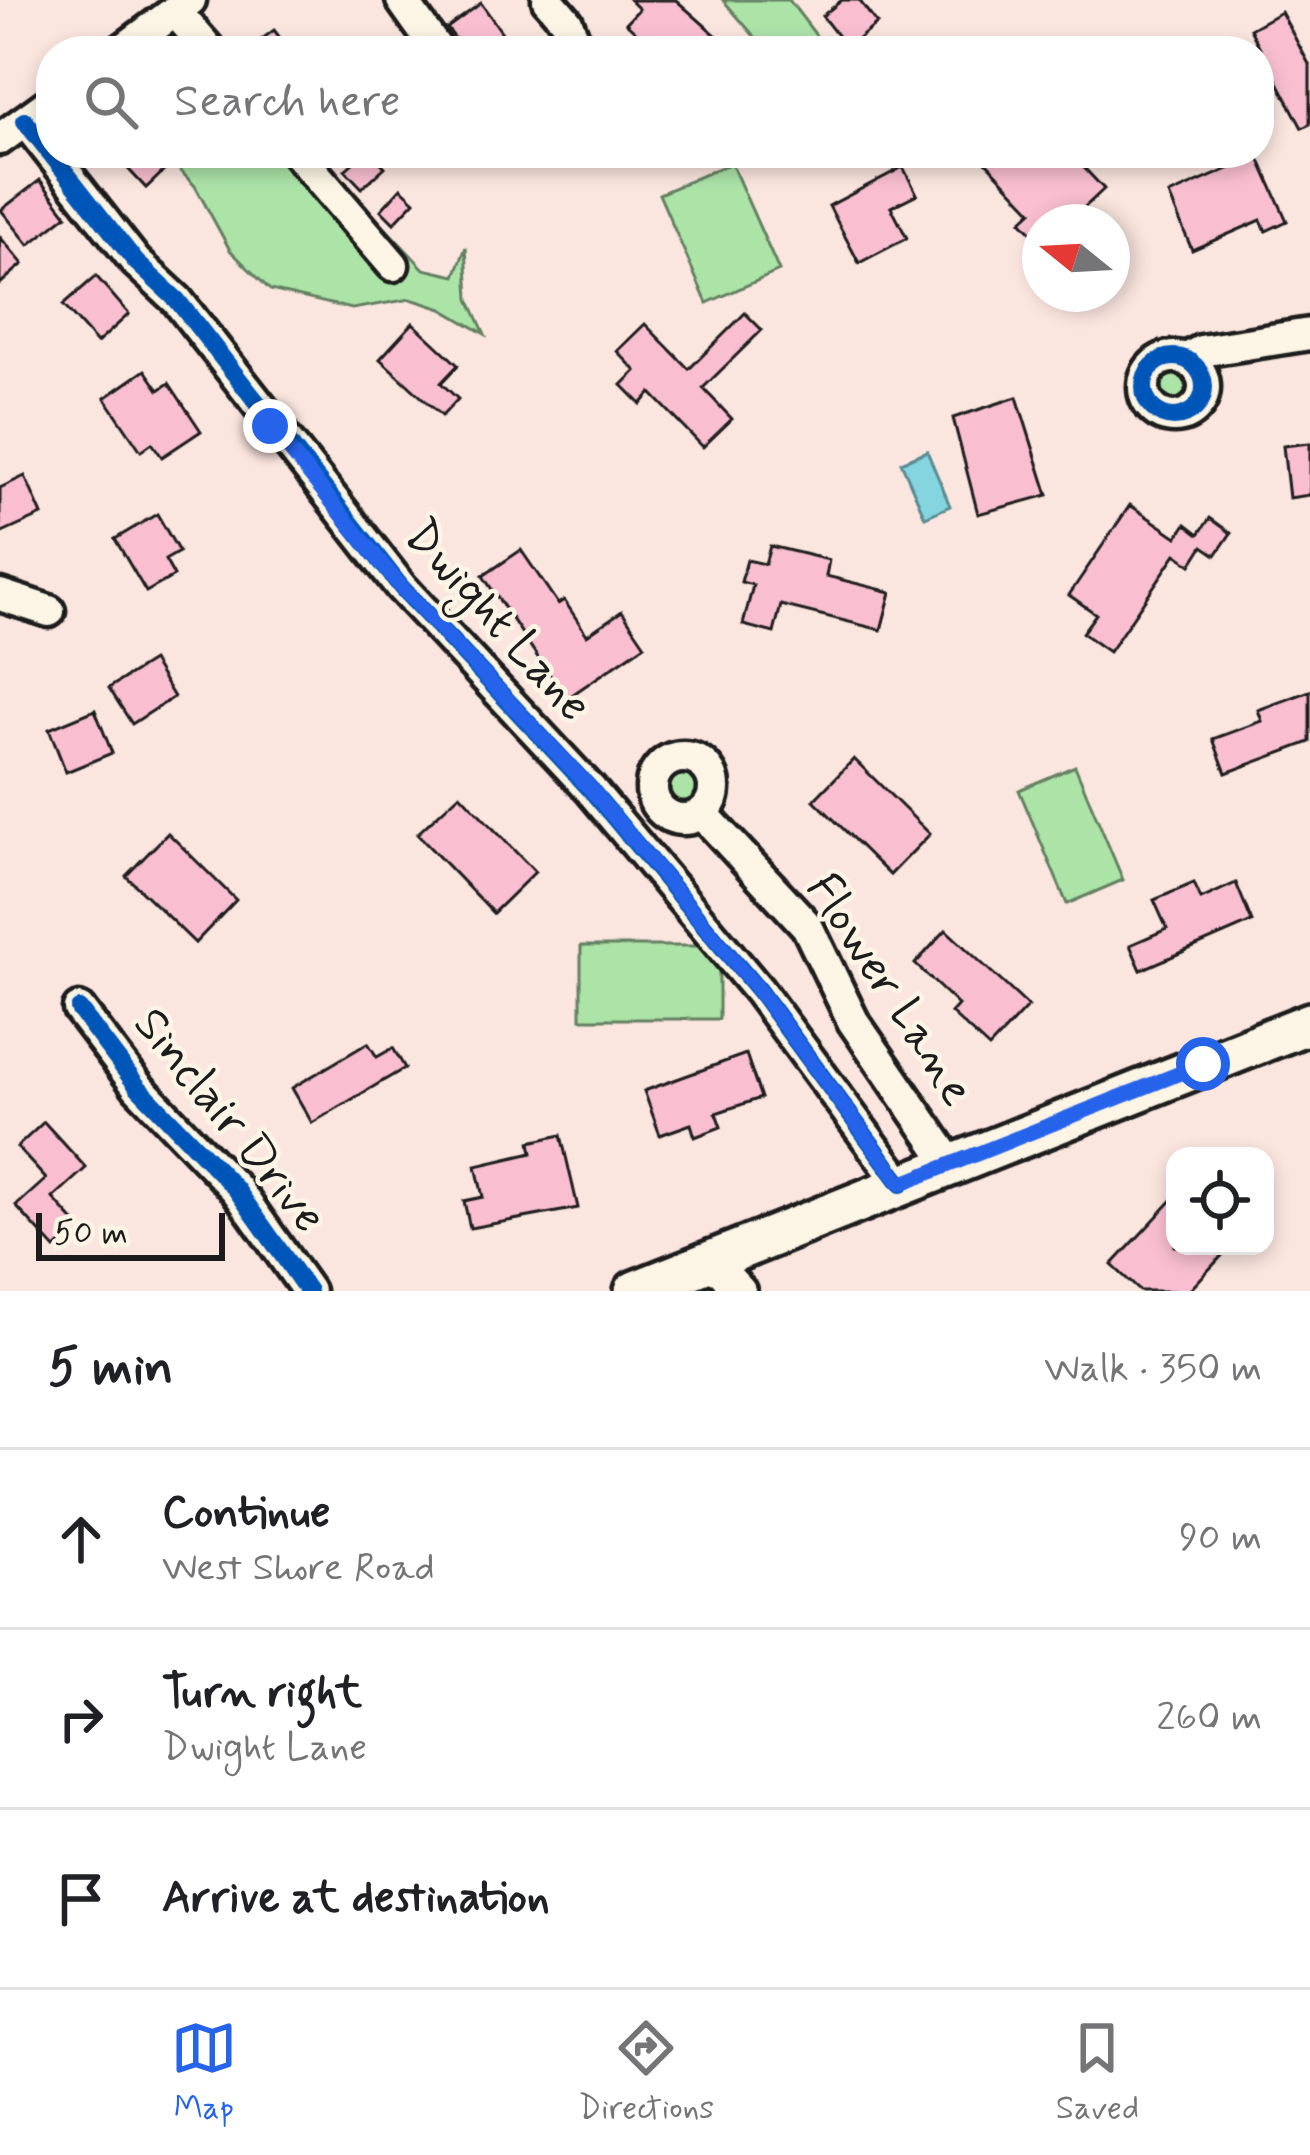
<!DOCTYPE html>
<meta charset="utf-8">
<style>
body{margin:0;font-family:Mynerve,sans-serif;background:#f2f2f2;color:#202124}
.controls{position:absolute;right:36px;bottom:36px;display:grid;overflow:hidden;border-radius:24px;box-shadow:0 6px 18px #0003}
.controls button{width:108px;height:108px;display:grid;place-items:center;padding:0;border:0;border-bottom:3px solid #e0e0e0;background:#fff;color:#202124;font:60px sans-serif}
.compass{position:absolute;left:1022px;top:204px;width:108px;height:108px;border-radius:50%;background:#fff;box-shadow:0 6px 18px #0003;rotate:288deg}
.scale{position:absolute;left:36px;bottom:30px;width:189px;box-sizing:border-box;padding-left:12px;border:6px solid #1c1c1c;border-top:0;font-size:33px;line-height:42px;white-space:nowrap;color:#1c1c1c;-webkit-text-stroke:9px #fcf5e5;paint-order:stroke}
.stop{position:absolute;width:36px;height:36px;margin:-27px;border:9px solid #2563eb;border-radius:50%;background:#fff}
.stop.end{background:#2563eb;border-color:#fff;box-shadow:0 3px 12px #0008}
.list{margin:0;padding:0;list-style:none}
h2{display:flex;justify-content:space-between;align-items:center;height:156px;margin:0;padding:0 48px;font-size:51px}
h2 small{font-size:39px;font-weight:400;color:#757577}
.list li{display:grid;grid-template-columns:78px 1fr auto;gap:36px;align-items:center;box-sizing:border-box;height:180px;padding:0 48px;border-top:3px solid #e0e0e0}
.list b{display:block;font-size:45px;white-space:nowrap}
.list p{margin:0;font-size:39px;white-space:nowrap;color:#757577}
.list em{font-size:39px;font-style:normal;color:#757577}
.icon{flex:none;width:66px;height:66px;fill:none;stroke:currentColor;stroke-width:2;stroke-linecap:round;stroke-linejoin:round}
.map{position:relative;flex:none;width:1310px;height:1291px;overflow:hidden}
.search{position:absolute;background:#fff;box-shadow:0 6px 18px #0003;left:36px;right:36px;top:36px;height:132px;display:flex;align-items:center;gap:30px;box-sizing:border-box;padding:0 42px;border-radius:48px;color:#757577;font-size:45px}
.sheet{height:696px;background:#fff}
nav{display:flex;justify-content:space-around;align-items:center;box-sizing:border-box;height:168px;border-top:3px solid #e0e0e0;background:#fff;font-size:33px;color:#757577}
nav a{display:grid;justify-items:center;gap:6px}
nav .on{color:#2563eb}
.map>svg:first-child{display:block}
</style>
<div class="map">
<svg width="1310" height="1291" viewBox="0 0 1310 1291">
<rect width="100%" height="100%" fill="#fbe5df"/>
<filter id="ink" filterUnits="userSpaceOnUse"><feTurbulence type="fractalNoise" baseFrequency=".00833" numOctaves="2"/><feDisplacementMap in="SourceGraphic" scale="24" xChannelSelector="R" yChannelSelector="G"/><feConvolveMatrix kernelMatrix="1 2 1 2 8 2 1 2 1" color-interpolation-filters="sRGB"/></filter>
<g filter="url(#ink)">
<g fill="#ace3a7" stroke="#648062" stroke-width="3">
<polygon points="723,0 789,0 828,51 767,51"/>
<polygon points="163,153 315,153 424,269 455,276 466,247 469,299 485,334 442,309 411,299 352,309 270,290 230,250 195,186"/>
<polygon points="731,163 779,271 707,303 659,194"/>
<circle cx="1175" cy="387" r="23"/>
<circle cx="683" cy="789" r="23"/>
<polygon points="1075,766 1123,880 1067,904 1019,790"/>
<rect x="581" y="946" width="138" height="73"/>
</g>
<polygon fill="#84d5df" stroke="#5a8b91" stroke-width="3" points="927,451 950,506 925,517 901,462"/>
<g fill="#f9bfd1" stroke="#1c1c1c" stroke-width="3">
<polygon points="630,0 676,0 718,37 706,51 657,51 626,23 639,9"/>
<polygon points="842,0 859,0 877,24 847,48 822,16"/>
<polygon points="481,3 509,43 498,51 464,51 447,28"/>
<polygon points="1281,12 1310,66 1310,124 1302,128 1250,29"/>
<polygon points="274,30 290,51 252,51 250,48"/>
<polygon points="123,153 151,153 166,169 146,188 118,158"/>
<polygon points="364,153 372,153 385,167 362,188 345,170"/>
<polygon points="995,153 1070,153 1104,189 1069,222 1040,222 1040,241 1021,221 1032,211 986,162"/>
<polygon points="1258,156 1287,221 1266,231 1261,220 1192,250 1169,195"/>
<polygon points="903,167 917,194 891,207 907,238 859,263 829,206"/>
<polygon points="40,180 67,215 29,245 1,210"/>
<polygon points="401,188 415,201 394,223 381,210"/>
<polygon points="0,237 23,264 0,284"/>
<polygon points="96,276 129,314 97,343 63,305"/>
<polygon points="745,313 762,330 703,388 732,419 703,447 651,393 641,404 622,385 636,371 617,351 645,324 689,369"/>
<polygon points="413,323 458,365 441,383 458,399 442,416 380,359"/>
<polygon points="145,370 159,390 169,383 201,431 162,457 152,443 141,451 105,398"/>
<polygon points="1017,397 1048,495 978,514 953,418"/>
<polygon points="1310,443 1310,495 1289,498 1283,446"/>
<polygon points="25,476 42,515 0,534 0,488"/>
<polygon points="1130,505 1177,537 1186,524 1199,534 1210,518 1231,533 1216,555 1203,546 1191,565 1176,554 1109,652 1082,633 1096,614 1069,595"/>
<polygon points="157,514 179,552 165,560 174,576 146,592 115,539"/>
<polygon points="770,546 829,560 826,576 891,592 881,630 781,605 774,633 743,625 753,585 741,582 747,560 765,564"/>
<polygon points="521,550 558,604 564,600 587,635 622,611 645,645 566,699 483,576"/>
<polygon points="152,661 174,697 132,724 109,688"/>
<polygon points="1310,691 1310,742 1226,773 1213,739 1262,721 1258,710"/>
<polygon points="95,710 112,753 66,772 49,729"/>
<polygon points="854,759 930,834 890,875 814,800"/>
<polygon points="460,794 535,872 493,913 417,834"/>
<polygon points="168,833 236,900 195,943 126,876"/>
<polygon points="1194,883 1201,899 1236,883 1252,922 1141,970 1130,945 1167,929 1154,900"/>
<polygon points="946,930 1028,1006 989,1048 951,1013 958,1005 915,964"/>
<polygon points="368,1043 377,1057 393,1048 405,1068 312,1123 292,1088"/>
<polygon points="746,1054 761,1098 716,1113 721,1127 695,1137 691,1124 660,1135 644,1091"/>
<polygon points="44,1122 86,1168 53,1198 79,1227 55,1249 16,1206 46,1179 17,1147"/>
<polygon points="561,1135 578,1208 470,1228 464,1201 483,1197 476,1166 532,1153 530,1142"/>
<polygon points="1175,1197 1175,1246 1231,1246 1189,1291 1140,1291 1112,1265"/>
</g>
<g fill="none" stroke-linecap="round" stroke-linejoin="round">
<g stroke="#1c1c1c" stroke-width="39">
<g id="minor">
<polyline points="402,0 438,51"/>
<polyline points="548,0 567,22 576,46"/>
<polyline points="175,11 210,51"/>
<polyline points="121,51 190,0"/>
<polyline points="25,121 136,262 177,300 401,587 590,789 759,991 901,1184"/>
<polyline points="0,139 51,102"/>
<polyline points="297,153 393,265"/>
<circle cx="1174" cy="387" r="30"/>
<polyline points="1187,359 1201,351 1310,334"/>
<polyline points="0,595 49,611"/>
<circle cx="683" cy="788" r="31"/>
<polyline points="702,813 807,926 853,1021 951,1164"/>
<polyline points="79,1009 138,1087 236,1189 308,1291"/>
<polyline points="712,1261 740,1291"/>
</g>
</g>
<g stroke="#1c1c1c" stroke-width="48">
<polyline id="major" points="635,1291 1310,1023"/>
</g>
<use href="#minor" stroke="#fcf5e5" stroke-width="30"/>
<use href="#major" stroke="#fcf5e5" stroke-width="39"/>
<g stroke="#fcf5e5" stroke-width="26">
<g id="cycleway">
<polyline points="25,121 136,262 177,300 401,587 590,789 759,991 901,1184"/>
<circle cx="1174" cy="387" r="30"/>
<polyline points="79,1009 138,1087 236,1189 308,1291"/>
</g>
</g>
<use href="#cycleway" stroke="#0057b8" stroke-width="18"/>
</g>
</g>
<g fill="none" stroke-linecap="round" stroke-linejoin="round" filter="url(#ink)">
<polyline stroke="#2563eb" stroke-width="15" points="270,426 400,586 590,788 759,991 901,1184 1203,1064"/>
</g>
<g text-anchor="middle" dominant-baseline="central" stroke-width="9" stroke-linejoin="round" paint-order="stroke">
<g font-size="48" fill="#1c1c1c" stroke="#fcf5e5">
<text transform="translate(497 621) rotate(48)">Dwight Lane</text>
<text transform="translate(889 990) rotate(57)">Flower Lane</text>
<text transform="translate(229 1121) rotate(51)">Sinclair Drive</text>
</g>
</g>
</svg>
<div class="controls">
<button><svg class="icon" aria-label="locate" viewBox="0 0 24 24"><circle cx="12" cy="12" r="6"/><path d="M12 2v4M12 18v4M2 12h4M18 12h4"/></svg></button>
</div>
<svg class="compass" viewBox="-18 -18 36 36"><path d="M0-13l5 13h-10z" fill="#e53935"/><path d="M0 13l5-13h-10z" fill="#757577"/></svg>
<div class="scale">50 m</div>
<div class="stop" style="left:1203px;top:1064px"></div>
<div class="stop end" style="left:270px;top:426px"></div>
<div class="search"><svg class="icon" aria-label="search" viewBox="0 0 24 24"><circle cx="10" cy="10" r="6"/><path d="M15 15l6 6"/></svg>Search here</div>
</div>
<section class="sheet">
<h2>5 min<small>Walk · 350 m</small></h2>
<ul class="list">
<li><svg class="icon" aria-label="ahead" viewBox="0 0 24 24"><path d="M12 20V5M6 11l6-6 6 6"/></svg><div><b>Continue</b><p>West Shore Road</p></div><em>90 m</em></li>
<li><svg class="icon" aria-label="right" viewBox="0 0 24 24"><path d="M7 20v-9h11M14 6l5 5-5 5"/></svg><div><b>Turn right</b><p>Dwight Lane</p></div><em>260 m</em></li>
<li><svg class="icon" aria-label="arrive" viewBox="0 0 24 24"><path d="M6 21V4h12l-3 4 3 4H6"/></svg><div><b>Arrive at destination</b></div></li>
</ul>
</section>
<nav>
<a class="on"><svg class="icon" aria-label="map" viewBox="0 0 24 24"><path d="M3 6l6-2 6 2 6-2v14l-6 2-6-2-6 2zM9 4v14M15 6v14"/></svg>Map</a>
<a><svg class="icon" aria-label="directions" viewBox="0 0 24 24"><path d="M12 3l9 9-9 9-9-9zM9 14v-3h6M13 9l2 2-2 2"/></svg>Directions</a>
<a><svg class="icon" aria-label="saved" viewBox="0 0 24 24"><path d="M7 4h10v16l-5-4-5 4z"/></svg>Saved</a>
</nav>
